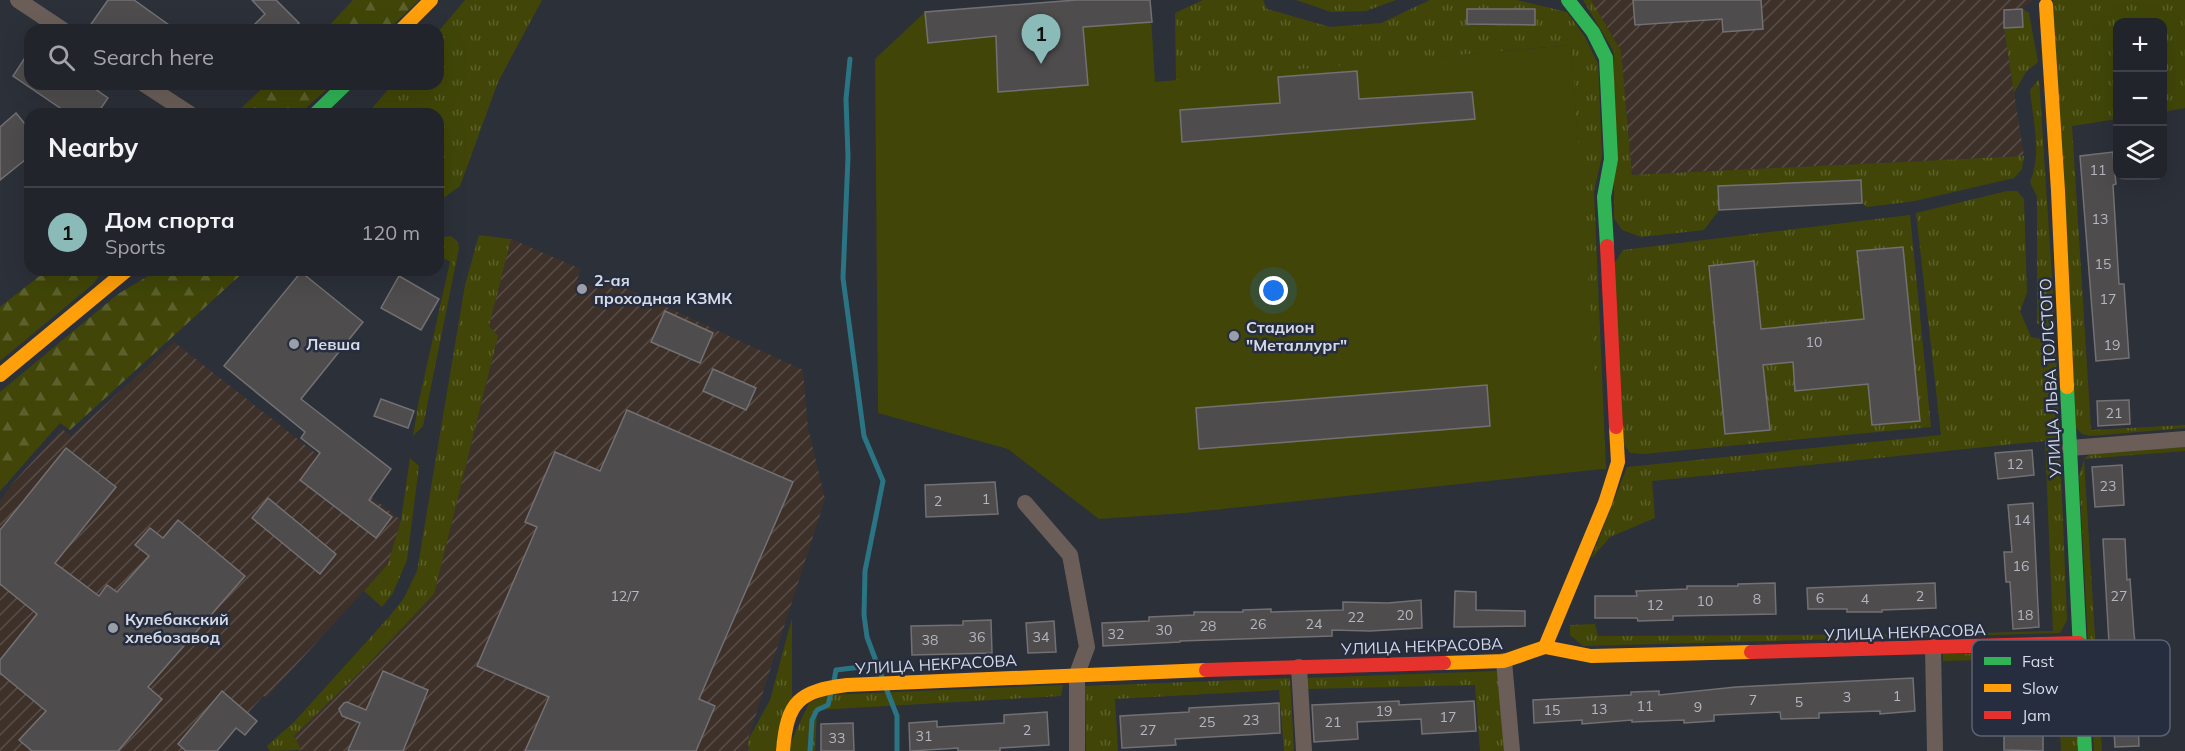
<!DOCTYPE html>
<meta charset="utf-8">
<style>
body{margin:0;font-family:Mulish,sans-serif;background:#2d3037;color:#f1f3f6}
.controls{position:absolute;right:18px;top:18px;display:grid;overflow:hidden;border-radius:12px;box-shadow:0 6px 24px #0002}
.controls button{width:54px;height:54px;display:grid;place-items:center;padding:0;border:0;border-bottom:2px solid #3e4147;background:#21242b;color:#f1f3f6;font:30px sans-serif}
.you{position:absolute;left:1274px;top:291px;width:21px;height:21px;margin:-15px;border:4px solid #fff;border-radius:50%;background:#1a73e8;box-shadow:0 0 0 9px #1a73e833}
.badge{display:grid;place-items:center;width:39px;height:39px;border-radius:50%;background:#8bbbb9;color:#111;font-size:20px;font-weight:700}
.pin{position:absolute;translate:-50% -50px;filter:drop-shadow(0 2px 3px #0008)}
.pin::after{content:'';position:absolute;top:32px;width:21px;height:18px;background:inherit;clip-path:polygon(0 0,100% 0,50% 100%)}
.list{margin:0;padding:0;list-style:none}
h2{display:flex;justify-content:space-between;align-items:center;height:78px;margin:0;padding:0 24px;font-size:26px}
h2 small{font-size:20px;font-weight:400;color:#a2a4a9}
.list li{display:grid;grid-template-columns:39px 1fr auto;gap:18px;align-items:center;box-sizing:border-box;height:90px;padding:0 24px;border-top:2px solid #3e4147}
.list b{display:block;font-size:22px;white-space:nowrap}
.list p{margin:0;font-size:20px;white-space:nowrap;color:#a2a4a9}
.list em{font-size:20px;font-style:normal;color:#a2a4a9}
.icon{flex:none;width:33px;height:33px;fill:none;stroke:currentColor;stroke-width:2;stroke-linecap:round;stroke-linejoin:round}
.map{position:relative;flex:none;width:2185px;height:751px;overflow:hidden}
.search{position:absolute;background:#21242b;box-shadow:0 6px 24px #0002;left:24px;top:24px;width:420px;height:66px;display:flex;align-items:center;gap:15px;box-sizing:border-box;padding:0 21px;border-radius:18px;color:#a2a4a9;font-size:22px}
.panel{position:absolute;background:#21242b;box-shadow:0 6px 24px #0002;left:24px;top:108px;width:420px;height:168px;border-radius:18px}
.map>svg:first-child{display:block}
</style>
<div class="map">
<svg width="2185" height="751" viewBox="0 0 2185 751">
<defs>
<pattern id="industrial-furrows" width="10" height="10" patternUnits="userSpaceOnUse" patternTransform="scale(1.5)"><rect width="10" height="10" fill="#3e3129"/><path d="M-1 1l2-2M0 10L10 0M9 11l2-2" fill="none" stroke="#594e48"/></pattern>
<pattern id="grass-tufts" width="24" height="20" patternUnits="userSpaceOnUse" patternTransform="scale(1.5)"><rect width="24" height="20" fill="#414608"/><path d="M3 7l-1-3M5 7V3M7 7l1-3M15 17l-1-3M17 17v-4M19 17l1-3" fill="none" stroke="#5c602c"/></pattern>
<pattern id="forest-firs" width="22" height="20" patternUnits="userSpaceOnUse" patternTransform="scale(1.5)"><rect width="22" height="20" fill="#414608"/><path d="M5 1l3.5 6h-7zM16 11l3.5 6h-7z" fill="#5c602c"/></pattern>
</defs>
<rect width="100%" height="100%" fill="#2c3039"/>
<g fill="url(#industrial-furrows)">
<polygon points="1591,0 2033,0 2022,9 2004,11 2004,28 2024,156 1632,175 1621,51"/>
<polygon points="511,239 581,269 577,280 592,286 597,275 803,370 808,428 825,499 748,739 749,751 300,751 294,736 367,665 434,594 498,337 489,326"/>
<polygon points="174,342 401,520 388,564 267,697 263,696 248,713 257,721 245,735 236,728 217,751 0,751 0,501 12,484 62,429 71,436"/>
</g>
<g fill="url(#grass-tufts)">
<polygon points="465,0 542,0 498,82 460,186 438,202 438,114 367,114 393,84 438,84 438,32"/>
<polygon points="1203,0 1263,0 1267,9 1330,27 1381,23 1430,0 1517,0 1567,12 1585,37 1598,64 1602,156 1594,191 1606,469 1602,469 1598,433 1571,45 1176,81 1175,13"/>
<polygon points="1296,0 1396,0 1366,11 1331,12"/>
<polygon points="1583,0 1591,0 1621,51 1632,175 2024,156 2022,169 2014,178 1915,201 1867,207 1862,203 1861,180 1718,186 1719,210 1704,230 1641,237 1622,230 1614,218 1614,52"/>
<polygon points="2053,0 2185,0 2185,108 2163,112 2162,22 2118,22 2117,119 2072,126 2091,430 2185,425 2185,428 2090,436 2082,434 2076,428"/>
<polygon points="2022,9 2029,13 2038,62 2026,72 2014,93 2004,28"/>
<path d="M2039 79 2055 323 2046 328 2037 323V197L2030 182C2042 155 2033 119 2030 90Z"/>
<polygon points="2007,191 2017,191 2024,199 2027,293 2020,311 2031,337 2047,340 2056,352 2067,620 2060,633 1583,646 1570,635 1570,625 1595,624 1598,636 1942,634 2053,631 2045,441 1652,481 1655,518 1610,537 1591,559 1627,467 1941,435 1916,213"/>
<polygon points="1910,215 1931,427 1643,454 1630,453 1623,443 1614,264 1623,250"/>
<polygon points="479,235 511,239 489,326 498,336 434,594 367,665 294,736 301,750 270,751 267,746 295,721 389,617 404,598 417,571 465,285"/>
<polygon points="451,236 458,242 459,248 423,426 413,436 418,405 450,262 438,254 438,238"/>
<polygon points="2185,446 2185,451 2084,459 2102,751 2094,751 2079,476 2084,459 2091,453"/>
<polygon points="410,458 419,466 407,560 393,593 382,607 364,591 388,564 401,520"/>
<polygon points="792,618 792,697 776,751 749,751 748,740 770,700"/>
<polygon points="2055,652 2066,657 2074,673 2079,751 2061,751 2056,658 1943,661 1943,654"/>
<polygon points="1498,671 1505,751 1480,751 1475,685 1307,689 1306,678"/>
<polygon points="1290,678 1294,751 1284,751 1279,690 1115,699 1118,751 1086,751 1085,686"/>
<polygon points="1063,685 1061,696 817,710 815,751 790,751 791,742 809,703 826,695"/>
</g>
<g fill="url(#forest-firs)">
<polygon points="353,0 419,0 388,30 325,30"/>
<polygon points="267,84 333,84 299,114 235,114"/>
<polygon points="47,270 104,270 93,284 0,361 0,307"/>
<polygon points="158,270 246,270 70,430 60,423 0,491 0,392 118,294"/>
</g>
<polygon fill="#414608" points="1076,0 1150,0 1155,82 1571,45 1602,469 1185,513 1099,519 1008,449 878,413 875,59 925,12"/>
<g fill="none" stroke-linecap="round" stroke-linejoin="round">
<g stroke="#2a7483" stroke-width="5">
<polyline points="850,59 846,99 848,157 843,278 864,436 883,481 865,571 864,615 867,637 882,677"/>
<polyline points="834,681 836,670 878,665"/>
<polyline points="886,688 897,716 897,751"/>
<polyline points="810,751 812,720 817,710 828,705 831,693"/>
</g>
</g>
<g fill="#4f4c4e" stroke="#737073" stroke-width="1.5">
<polygon points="108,0 134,0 176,30 87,30"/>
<polygon points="252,0 276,0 299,23 292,30 249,30 265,14"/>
<polygon points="1076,0 1150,0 1152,22 1083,27 1088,85 998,92 996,36 928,43 925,12"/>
<polygon points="1633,0 1761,0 1763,29 1723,32 1722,19 1635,25"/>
<polygon points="1467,9 1535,9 1535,25 1467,24"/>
<polygon points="2022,9 2023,27 2004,28 2004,10"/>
<polygon points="30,50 30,84 88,84 108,98 97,114 69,114 13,76"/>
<polygon points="1357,71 1359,99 1472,92 1475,119 1182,142 1180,110 1280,103 1278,77"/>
<polygon points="16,113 30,130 30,156 0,180 0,127"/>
<polygon points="2113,152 2116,184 2113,185 2119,284 2124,284 2129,358 2096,361 2080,156"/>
<polygon points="1861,180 1862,203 1719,210 1718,186"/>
<polygon points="1903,247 1920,421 1872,425 1868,384 1795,391 1793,362 1763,365 1770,430 1725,434 1709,266 1754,261 1761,329 1864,319 1857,251"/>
<polygon points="301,272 363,322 301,399 391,469 369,500 392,517 376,538 300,480 320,453 301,438 305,432 224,366"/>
<polygon points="399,276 439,299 421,330 381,308"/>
<polygon points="665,311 713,333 700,363 651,342"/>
<polygon points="713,369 756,388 746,410 703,391"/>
<polygon points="1487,385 1490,426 1199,449 1196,408"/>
<polygon points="381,399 414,411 408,428 374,416"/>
<polygon points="2129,400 2130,424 2098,426 2097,401"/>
<polygon points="627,410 793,482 699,699 715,706 696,751 525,751 549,697 477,666 537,527 525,522 555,452 600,471"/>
<polygon points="66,448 116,487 55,563 99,596 107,585 117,592 149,556 135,545 150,528 163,538 178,520 245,576 148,687 162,699 118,751 32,751 19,740 46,711 0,673 0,660 37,614 0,584 0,530"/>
<polygon points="2032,450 2034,475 1998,479 1995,453"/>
<polygon points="2122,465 2124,505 2095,507 2092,467"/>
<polygon points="995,482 998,514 926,517 925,485"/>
<polygon points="268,498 336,554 320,574 252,518"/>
<polygon points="2033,503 2039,627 2013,629 2010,582 2006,582 2004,552 2012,552 2008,505"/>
<polygon points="2103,539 2125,539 2127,580 2130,579 2134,634 2138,664 2144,663 2146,693 2137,694 2139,746 2115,747"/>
<polygon points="1775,583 1776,614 1673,616 1673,620 1638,621 1637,618 1595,618 1595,596 1637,596 1636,591 1687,589 1687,586 1738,586 1738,584"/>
<polygon points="1935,583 1936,608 1882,610 1882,612 1847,612 1847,609 1808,609 1807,588"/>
<polygon points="1455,591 1476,592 1476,610 1525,611 1525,626 1454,627"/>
<polygon points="1421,600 1422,628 1370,631 1332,630 1332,636 1180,641 1180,642 1103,646 1102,623 1149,621 1149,617 1194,615 1194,612 1243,612 1243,610 1271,609 1271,612 1343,610 1343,602 1388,603"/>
<polygon points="991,620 992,653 912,655 911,626 963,625 963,621"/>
<polygon points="1054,621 1056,652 1028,653 1026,623"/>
<polygon points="2037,667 2040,724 2043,724 2043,751 2004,750 2004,723 2012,724 2009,669"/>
<polygon points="383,671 428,690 403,751 348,751 360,723 342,716 339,709 344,703 347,702 366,710"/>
<polygon points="1913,678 1915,711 1880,714 1880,711 1819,713 1819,718 1781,719 1780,712 1714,715 1714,721 1684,723 1684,720 1632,722 1632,720 1582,724 1582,720 1534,723 1533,700 1631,695 1631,692 1659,691 1659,695 1736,687"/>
<polygon points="222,691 257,721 245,735 236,728 217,751 186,751 178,744"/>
<polygon points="1399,701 1399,705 1474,701 1476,731 1422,734 1421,719 1357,722 1358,739 1314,742 1312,705"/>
<polygon points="1279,703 1280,733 1175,739 1176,745 1122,748 1120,716 1189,712 1189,708"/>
<polygon points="1047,712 1049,745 1000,748 1000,751 958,751 958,748 910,751 909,723 937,721 937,727 1004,723 1004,715"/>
<polygon points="853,723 854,751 821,751 821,724"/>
</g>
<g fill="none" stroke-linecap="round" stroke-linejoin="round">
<g stroke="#6b5e59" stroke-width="16">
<polyline points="18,0 63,30"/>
<polyline points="144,84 190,114"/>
<polyline points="2070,448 2185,439"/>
<polyline points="1025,503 1070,555 1087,647 1077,674 1077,751"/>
<polyline points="1933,647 1935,751"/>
<polyline points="1504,661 1512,751"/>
<polyline points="1299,667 1304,751"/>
</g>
<g stroke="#30b455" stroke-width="14">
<polyline points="1568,0 1593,32 1606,58 1611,159 1604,197 1607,246"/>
<polyline points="315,114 346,84"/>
<polyline points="2067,387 2085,751"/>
</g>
<g stroke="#ff9f0a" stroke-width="14">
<polyline points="2046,5 2058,191 2067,387"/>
<polyline points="401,30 431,0"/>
<polyline points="0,375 127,270"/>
<polyline points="1545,647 1605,503 1618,462 1616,427"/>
<polyline points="1444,663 1504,661 1545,647 1591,656 1751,652"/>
<path d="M783 751C787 701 799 691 847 685L1206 670"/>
</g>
<g stroke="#e5322d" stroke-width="14">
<polyline points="1607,246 1616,427"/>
<polyline points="1751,652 2079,643"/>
<polyline points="1206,670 1444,663"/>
</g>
</g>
<g fill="#9a9ea9" stroke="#262d3f" stroke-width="2">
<circle cx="582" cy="289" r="6"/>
<circle cx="1234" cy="336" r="6"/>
<circle cx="294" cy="344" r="6"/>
<circle cx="113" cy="628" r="6"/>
</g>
<g text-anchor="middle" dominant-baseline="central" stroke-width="5" stroke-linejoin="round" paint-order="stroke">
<g font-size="14" fill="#b4b6c0">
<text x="2098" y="170">11</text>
<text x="2100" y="219">13</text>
<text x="2103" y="264">15</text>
<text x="2108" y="299">17</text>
<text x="1814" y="342">10</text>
<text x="2112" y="345">19</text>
<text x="2114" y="413">21</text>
<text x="2015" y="464">12</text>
<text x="2108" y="486">23</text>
<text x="986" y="499">1</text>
<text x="938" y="501">2</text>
<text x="2022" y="520">14</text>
<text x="2021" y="566">16</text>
<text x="625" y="596">12/7</text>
<text x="1920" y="596">2</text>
<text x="2119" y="596">27</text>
<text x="1820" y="598">6</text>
<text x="1757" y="599">8</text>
<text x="1865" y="599">4</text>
<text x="1705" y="601">10</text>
<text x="1655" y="605">12</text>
<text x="1405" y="615">20</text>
<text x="2025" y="615">18</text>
<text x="1356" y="617">22</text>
<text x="1258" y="624">26</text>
<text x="1314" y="624">24</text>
<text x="1208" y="626">28</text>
<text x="1164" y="630">30</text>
<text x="1116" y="634">32</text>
<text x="977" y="637">36</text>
<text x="1041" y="637">34</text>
<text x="930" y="640">38</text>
<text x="1897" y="696">1</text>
<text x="1847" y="697">3</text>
<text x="1753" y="700">7</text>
<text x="1799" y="702">5</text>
<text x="1645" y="706">11</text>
<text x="1698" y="707">9</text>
<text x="1599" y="709">13</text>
<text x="1552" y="710">15</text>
<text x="1384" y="711">19</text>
<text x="1448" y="717">17</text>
<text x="1251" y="720">23</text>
<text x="1207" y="722">25</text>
<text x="1333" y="722">21</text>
<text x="1027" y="730">2</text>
<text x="1148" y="730">27</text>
<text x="924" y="736">31</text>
<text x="837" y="738">33</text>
</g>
<g font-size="16" font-weight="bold" fill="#d5dae6" stroke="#262d3f" text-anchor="start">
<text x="594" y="280">2-ая<tspan x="594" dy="18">проходная КЗМК</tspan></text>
<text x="1246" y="327">Стадион<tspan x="1246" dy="18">"Металлург"</tspan></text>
<text x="306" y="344">Левша</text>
<text x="125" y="619">Кулебакский<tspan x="125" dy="18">хлебозавод</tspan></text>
</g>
<g font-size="16" fill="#d5dae6" stroke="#262d3f">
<text transform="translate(2050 378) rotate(-93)">УЛИЦА ЛЬВА ТОЛСТОГО</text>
<text transform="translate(1905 632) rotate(-2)">УЛИЦА НЕКРАСОВА</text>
<text transform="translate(1422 646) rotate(-2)">УЛИЦА НЕКРАСОВА</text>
<text transform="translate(936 664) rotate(-3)">УЛИЦА НЕКРАСОВА</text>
</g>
</g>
<rect x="1972" y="640" width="198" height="96" rx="9" fill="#262d3f" stroke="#5b6171" stroke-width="1.5"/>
<rect x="1984" y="657" width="27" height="8" fill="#30b455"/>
<rect x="1984" y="684" width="27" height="8" fill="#ff9f0a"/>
<rect x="1984" y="711" width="27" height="8" fill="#e5322d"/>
<g font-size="16" fill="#d5dae6">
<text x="2022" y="667">Fast</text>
<text x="2022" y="694">Slow</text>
<text x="2022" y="721">Jam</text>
</g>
</svg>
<div class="controls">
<button>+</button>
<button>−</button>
<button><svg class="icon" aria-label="layers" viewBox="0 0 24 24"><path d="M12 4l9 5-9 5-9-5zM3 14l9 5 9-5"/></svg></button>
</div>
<div class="you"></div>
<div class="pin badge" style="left:1041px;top:64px">1</div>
<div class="search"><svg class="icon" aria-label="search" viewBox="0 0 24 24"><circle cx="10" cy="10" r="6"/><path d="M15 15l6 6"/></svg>Search here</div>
<section class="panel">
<h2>Nearby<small></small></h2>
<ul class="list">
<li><span class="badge">1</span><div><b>Дом спорта</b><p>Sports</p></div><em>120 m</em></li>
</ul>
</section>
</div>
